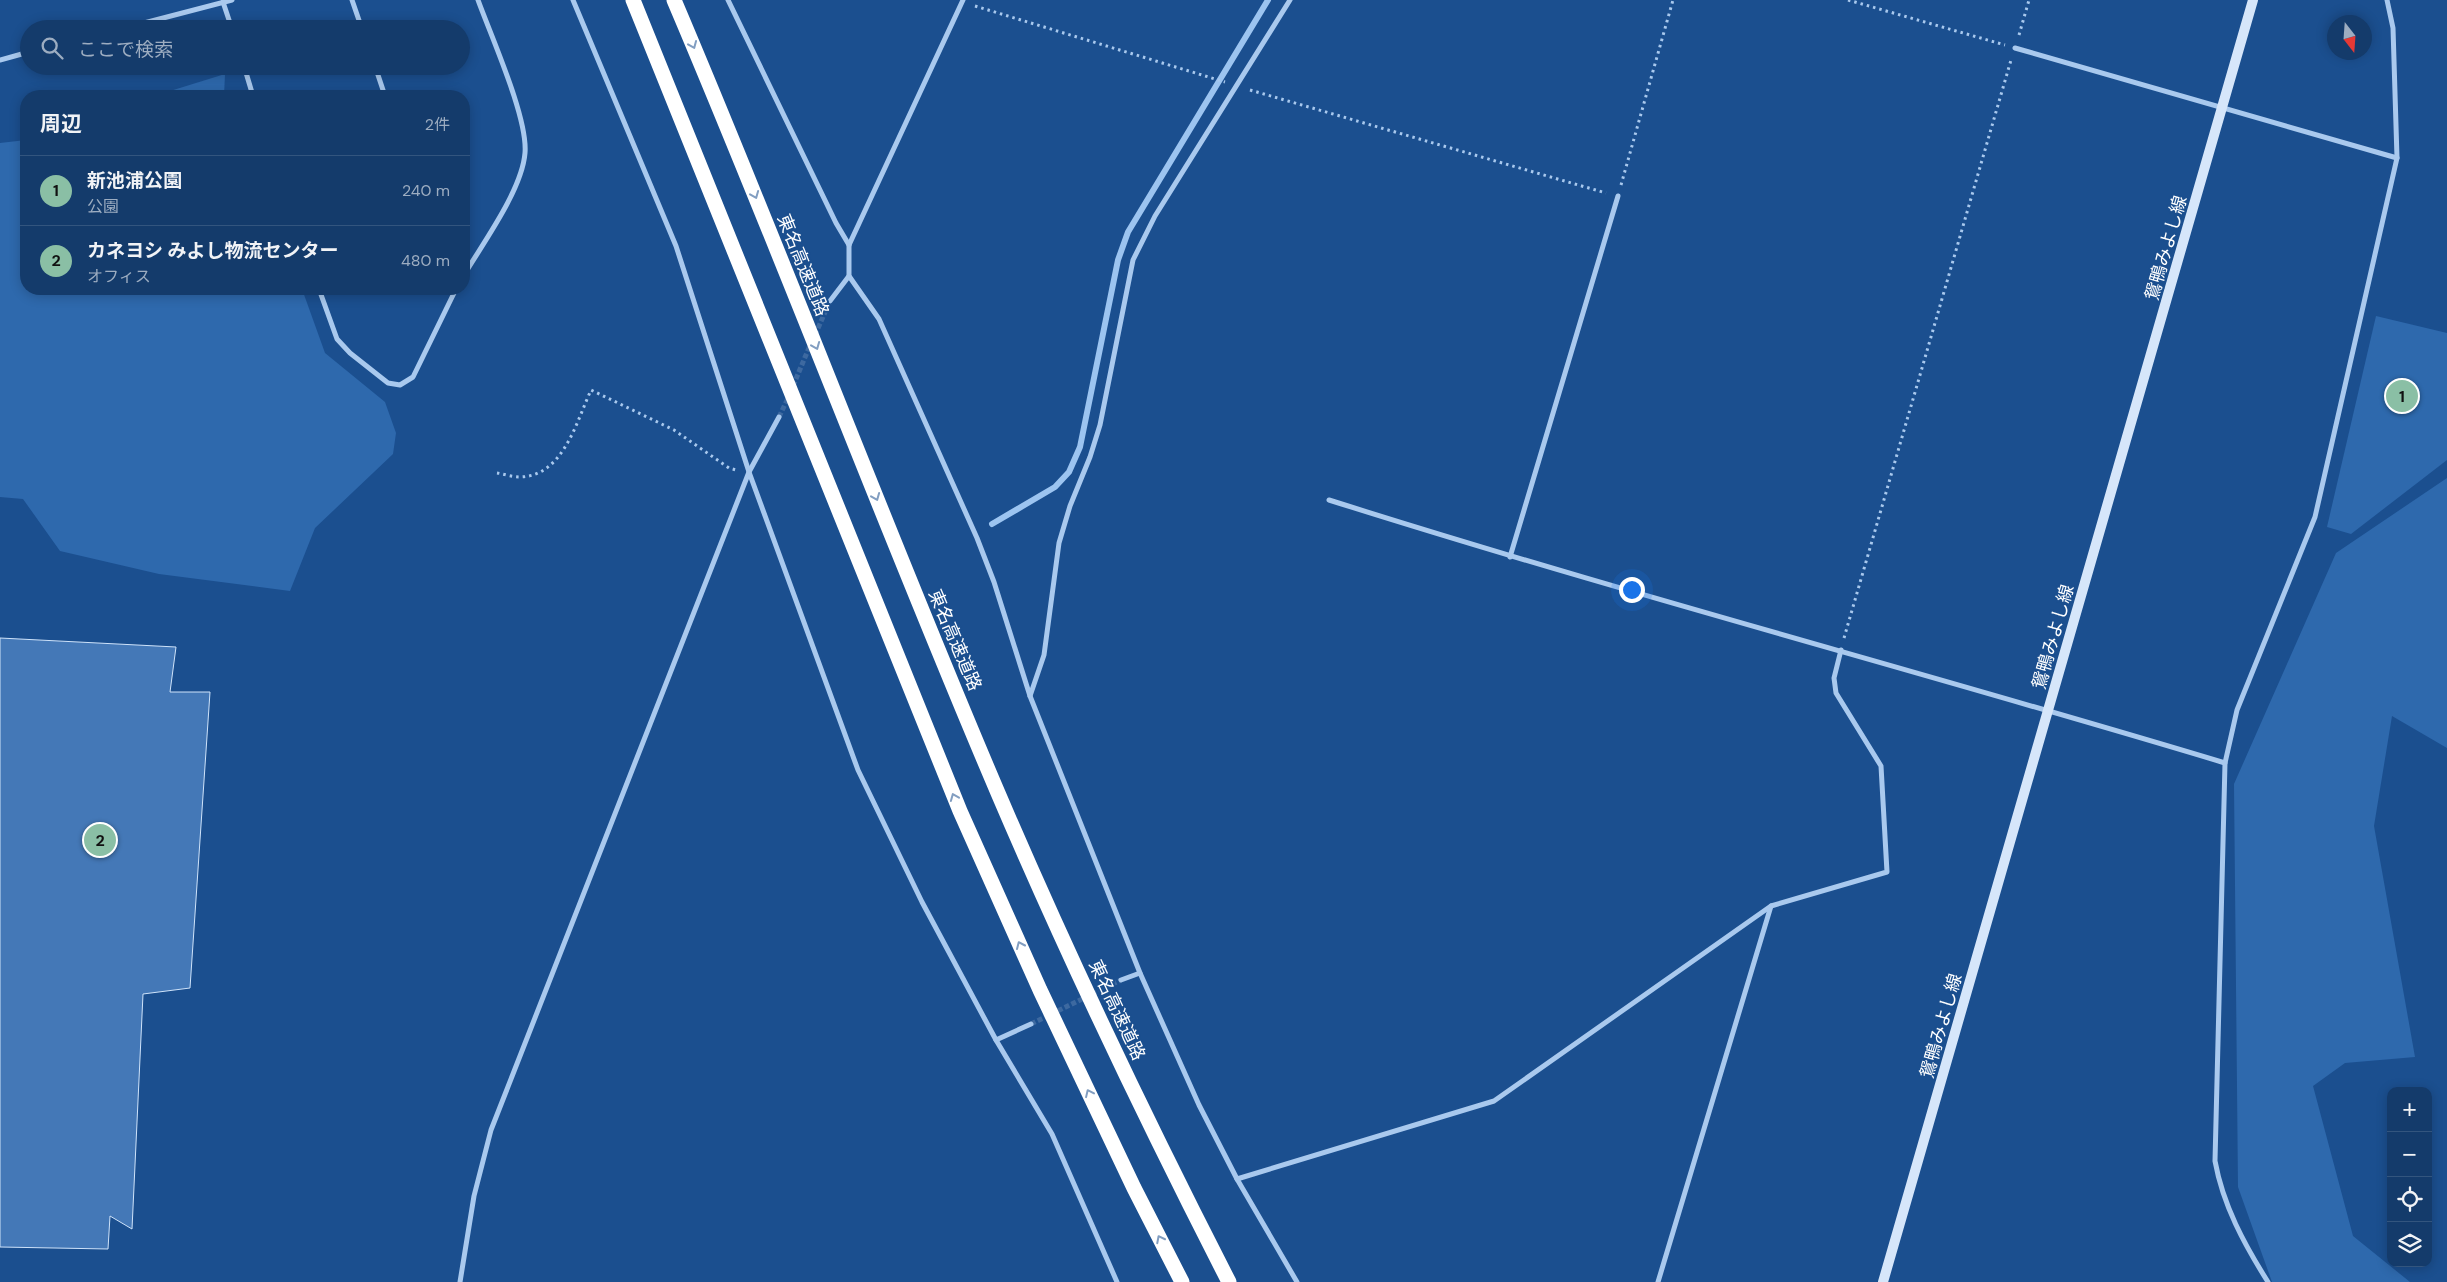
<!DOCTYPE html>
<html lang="ja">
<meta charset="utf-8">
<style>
body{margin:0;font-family:"DM Sans","Noto Sans JP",sans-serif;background:#1d4271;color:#f1f3f6}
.controls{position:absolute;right:15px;bottom:15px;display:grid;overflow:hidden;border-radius:10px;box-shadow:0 2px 12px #0003}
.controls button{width:45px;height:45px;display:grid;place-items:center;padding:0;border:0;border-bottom:1px solid #33557e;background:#143b6b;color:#f1f3f6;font:25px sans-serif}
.compass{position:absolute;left:2327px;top:15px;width:45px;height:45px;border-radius:50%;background:#143b6b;box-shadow:0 2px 12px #0003;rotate:163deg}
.you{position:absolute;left:1631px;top:589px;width:18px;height:18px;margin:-12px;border:4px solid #fff;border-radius:50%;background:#1a73e8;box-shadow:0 0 0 8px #1a73e833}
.badge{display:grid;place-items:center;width:32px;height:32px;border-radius:50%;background:#8abfa5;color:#111;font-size:16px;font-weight:700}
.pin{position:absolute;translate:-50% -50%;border:2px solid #fff;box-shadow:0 1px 5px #0006}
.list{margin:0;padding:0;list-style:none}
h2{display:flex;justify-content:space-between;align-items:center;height:65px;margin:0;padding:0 20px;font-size:21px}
h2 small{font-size:16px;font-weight:400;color:#9dadc1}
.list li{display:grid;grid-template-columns:32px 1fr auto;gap:15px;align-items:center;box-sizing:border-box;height:70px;padding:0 20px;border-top:1px solid #33557e}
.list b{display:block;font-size:19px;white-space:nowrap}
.list p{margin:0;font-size:16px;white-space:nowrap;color:#9dadc1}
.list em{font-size:16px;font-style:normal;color:#9dadc1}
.icon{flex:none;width:28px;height:28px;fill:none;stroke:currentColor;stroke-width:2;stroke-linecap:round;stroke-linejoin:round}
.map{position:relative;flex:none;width:2447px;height:1282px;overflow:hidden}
.search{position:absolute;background:#143b6b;box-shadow:0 2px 12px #0003;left:20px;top:20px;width:450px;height:55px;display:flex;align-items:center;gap:12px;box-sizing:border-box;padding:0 18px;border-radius:28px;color:#9dadc1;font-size:19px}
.panel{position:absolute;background:#143b6b;box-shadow:0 2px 12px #0003;left:20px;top:90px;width:450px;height:205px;border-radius:20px}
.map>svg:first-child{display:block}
</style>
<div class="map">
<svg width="2447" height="1282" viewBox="0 0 2447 1282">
<rect width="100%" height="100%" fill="#1b4f8f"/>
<g fill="#2e69ad">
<polygon points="225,74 224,96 154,96"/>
<polygon points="26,140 26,289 302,289 325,353 385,402 396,433 393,454 315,528 290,591 159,574 60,551 23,499 0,497 0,143"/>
<polygon points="2376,316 2447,333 2447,460 2351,534 2327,527"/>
<polygon points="2447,478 2447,748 2392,716 2374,826 2415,1057 2345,1063 2313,1086 2353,1236 2410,1282 2272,1282 2238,1187 2234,784 2336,553"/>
</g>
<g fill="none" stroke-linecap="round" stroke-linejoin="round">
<polyline stroke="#9cc4f0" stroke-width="6" points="992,524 1055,487 1069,472 1080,447 1118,260 1128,232 1268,0"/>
</g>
<polygon fill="#4478b7" stroke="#cfe3fa" points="0,638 176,647 170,692 210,692 190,988 143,994 132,1229 110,1216 108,1249 0,1247"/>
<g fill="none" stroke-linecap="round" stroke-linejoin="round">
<g stroke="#3d69a0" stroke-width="5" stroke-dasharray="5 2.5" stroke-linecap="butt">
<polyline points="815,335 830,301"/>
<polyline points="793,386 811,343"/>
<polyline points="779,417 789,396"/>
<polyline points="1031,1024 1121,980"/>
</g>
<g stroke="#a9c9ee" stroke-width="3" stroke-dasharray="2.5 4" stroke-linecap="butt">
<polyline points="1848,0 2005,45"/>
<polyline points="975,6 1225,82"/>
<polyline points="2019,35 2029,0"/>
<polyline points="1250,90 1606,193"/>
<polyline points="1621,185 1673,0"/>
<path d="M497 473C504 474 512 477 520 477 563 476 576 423 591 390L674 430 729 468 736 470"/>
<polyline points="1844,638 2011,60"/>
</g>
<g stroke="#a9c9ee" stroke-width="5">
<polyline points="352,0 362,29"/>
<polyline points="573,0 676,246 749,472 858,770 922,902 996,1040 1052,1134 1117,1282"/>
<polyline points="728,0 836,223 849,245"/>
<polyline points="963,0 849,245 849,276 879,319 977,538 994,582 1030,696 1140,973 1199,1105 1237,1179 1297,1282"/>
<polyline points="223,2 232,29"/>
<polyline points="121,29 232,0"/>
<polyline points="2015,48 2397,158"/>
<polyline points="0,60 29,52"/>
<polyline points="244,66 253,96"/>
<polyline points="375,66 385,96"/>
<path d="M464 275C483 243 522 190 525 153 528 118 491 36 478 0"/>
<polyline points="319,289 337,339 350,353 388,383 400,385 413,377 456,289"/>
<polyline points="830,301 849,276"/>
<path d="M1329 500C1626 594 1927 673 2225 763"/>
<polyline points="1510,557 1618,196"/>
<polyline points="1030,696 1044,655 1059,543 1070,506 1090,457 1100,425 1133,260 1155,216 1290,0"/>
<polyline points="1121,980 1140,973"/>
<polyline points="996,1040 1031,1024"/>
<polyline points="1237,1179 1494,1101 1771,906 1887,872 1881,766 1836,693 1834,678 1841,650"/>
<polyline points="460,1282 474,1196 491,1130 749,472 779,417"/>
<polyline points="1658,1282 1771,906"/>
<path d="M2268 1282C2244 1244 2223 1205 2215 1161L2225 763 2237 710 2315 517 2397 158 2393 28 2387 0"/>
</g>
<polyline stroke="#d6e6fa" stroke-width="10" points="1883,1282 2253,0"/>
<g stroke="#fff" stroke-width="15">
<polyline points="633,0 960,811 1040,990 1134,1188 1182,1282"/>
<path d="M674 0C786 263 886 531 998 793 1069 959 1147 1122 1229 1282"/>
</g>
</g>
<defs><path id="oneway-chevron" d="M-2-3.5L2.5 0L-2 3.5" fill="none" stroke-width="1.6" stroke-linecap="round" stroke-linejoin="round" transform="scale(1.25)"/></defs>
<g stroke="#829ec1">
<use href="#oneway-chevron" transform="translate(693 45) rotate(67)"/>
<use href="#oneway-chevron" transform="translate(755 195) rotate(68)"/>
<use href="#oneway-chevron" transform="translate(816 346) rotate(68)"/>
<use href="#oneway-chevron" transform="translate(876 497) rotate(68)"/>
<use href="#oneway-chevron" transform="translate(954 797) rotate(-112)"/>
<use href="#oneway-chevron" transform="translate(1020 945) rotate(-114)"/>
<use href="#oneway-chevron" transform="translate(1089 1093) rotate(-115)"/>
<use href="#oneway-chevron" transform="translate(1160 1239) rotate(-117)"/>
</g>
<g text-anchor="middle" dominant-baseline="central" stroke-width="4" stroke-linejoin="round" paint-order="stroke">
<g font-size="18" fill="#fff" stroke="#1b4f8f">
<text transform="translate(2166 248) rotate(-74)">鴛鴨みよし線</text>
<text transform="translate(803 265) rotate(68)">東名高速道路</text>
<text transform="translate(2053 637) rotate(-74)">鴛鴨みよし線</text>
<text transform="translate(955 640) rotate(67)">東名高速道路</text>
<text transform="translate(1117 1010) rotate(65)">東名高速道路</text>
<text transform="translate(1941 1026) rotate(-74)">鴛鴨みよし線</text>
</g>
</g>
</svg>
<div class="controls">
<button>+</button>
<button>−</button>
<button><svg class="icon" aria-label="locate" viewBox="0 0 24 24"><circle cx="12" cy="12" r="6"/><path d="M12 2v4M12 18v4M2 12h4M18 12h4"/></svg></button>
<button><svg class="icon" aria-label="layers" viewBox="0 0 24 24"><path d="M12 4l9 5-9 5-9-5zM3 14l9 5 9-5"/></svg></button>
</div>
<svg class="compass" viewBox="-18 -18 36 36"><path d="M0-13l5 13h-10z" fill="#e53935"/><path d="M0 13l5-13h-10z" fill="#9dadc1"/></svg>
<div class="you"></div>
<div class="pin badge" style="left:2402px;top:396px">1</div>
<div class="pin badge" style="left:100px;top:840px">2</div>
<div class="search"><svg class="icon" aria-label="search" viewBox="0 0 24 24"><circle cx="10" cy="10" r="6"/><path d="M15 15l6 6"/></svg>ここで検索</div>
<section class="panel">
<h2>周辺<small>2件</small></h2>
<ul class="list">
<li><span class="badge">1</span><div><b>新池浦公園</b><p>公園</p></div><em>240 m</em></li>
<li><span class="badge">2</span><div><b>カネヨシ みよし物流センター</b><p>オフィス</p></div><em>480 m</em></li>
</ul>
</section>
</div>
